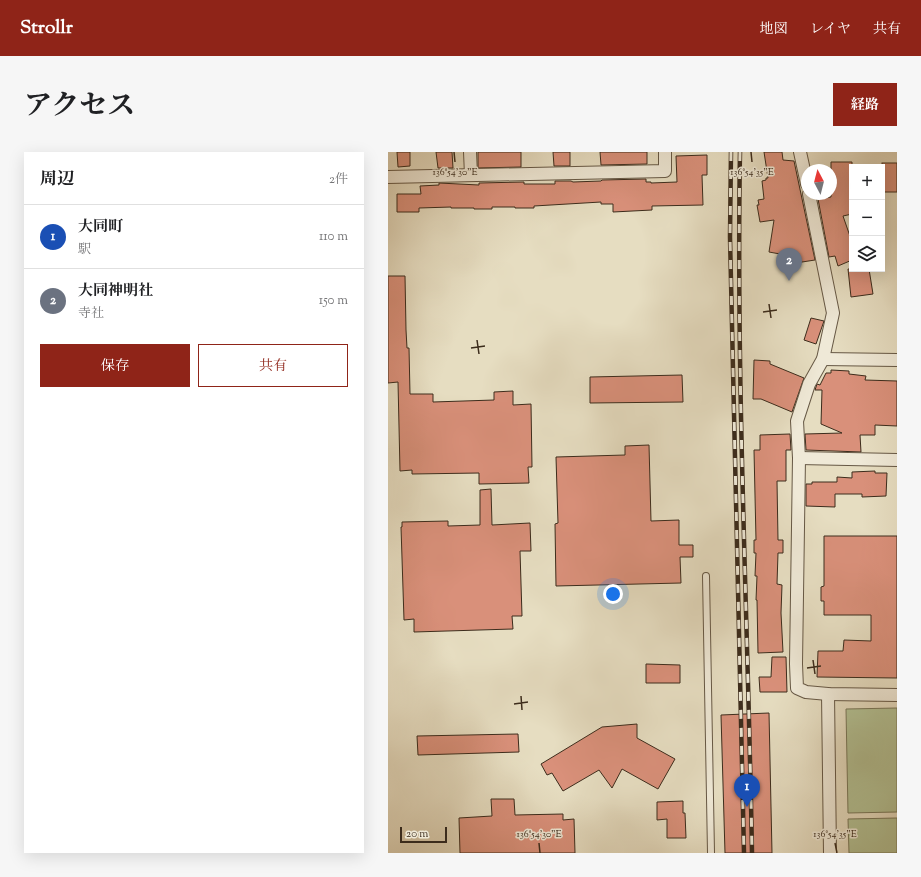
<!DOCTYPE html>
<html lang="ja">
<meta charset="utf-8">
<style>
body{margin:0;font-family:"Sorts Mill Goudy","Noto Serif JP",serif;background:#f6f6f6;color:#202124}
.controls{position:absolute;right:12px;top:12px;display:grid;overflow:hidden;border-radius:0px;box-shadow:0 4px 16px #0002}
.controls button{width:36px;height:36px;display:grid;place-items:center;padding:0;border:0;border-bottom:1px solid #e0e0e0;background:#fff;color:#202124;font:20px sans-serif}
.compass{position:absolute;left:413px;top:12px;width:36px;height:36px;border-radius:50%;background:#fff;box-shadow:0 4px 16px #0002;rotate:353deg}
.scale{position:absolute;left:12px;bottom:10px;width:47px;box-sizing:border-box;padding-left:4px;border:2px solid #3c2c1c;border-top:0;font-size:11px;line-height:14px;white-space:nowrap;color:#3c2c1c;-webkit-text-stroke:3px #efe9d7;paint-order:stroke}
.you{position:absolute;left:225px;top:442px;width:14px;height:14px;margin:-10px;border:3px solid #fff;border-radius:50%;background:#1a73e8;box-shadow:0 0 0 6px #1a73e833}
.badge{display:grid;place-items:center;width:26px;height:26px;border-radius:50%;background:#8f2418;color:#fff;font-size:13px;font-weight:700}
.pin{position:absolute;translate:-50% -33px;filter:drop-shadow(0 1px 2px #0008)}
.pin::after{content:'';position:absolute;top:21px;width:14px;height:12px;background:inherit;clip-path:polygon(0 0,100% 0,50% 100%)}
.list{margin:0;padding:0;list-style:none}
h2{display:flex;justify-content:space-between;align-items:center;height:52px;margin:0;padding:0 16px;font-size:17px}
h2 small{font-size:13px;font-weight:400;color:#757577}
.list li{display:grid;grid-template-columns:26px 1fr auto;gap:12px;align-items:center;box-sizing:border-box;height:64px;padding:0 16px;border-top:1px solid #e0e0e0}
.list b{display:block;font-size:15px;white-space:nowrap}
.list p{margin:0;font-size:13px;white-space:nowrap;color:#757577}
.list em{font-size:13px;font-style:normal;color:#757577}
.actions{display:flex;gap:8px;padding:12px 16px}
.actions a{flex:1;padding:9px 0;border:1px solid #8f2418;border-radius:0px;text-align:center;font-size:14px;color:#8f2418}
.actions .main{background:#8f2418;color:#fff}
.icon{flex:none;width:22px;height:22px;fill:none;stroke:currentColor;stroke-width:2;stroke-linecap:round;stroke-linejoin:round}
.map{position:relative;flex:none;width:509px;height:701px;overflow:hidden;border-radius:0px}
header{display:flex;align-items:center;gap:24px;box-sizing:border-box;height:56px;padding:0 20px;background:#8f2418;color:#fff}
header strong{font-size:19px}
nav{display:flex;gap:22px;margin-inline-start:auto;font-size:14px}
.intro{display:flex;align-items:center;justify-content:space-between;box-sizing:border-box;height:96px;padding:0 24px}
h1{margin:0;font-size:28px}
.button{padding:10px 18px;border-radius:0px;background:#8f2418;color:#fff;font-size:14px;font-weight:700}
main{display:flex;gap:24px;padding:0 24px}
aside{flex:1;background:#fff;border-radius:0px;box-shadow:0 4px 16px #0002}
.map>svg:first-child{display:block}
</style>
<header>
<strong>Strollr</strong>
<nav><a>地図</a><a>レイヤ</a><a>共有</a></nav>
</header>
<div class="intro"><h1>アクセス</h1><a class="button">経路</a></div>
<main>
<aside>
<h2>周辺<small>2件</small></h2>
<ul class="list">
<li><span class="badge" style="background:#1a4fb4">1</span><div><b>大同町</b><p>駅</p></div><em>110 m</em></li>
<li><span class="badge" style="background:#6b7280">2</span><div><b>大同神明社</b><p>寺社</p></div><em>150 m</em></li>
</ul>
<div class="actions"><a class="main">保存</a><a>共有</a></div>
</aside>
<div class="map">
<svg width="509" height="701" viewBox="0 0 509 701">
<rect width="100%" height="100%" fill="#e6ddc1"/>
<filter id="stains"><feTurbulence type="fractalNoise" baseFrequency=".005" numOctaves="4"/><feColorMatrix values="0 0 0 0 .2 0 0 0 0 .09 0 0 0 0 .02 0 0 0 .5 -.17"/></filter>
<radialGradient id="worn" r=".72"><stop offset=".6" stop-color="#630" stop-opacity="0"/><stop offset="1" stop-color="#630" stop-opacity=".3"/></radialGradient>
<g fill="#b3c194" stroke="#787658">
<polygon points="509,556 509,660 460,661 458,557"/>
<polygon points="509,666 509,701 461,701 460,667"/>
</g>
<g fill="#d9907a" stroke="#3c2c1c">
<polygon points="9,0 22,0 22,14 10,15"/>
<polygon points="48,0 64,0 65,16 50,16"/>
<polygon points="90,0 133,0 133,15 90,16"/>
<polygon points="165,0 182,0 182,14 166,14"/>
<polygon points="212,0 259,0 259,12 213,13"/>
<polygon points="376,0 394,0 395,8 406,9 427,108 401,112 403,104 381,100 386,68 372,70 369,53 371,53 370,48 376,47 374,29 378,28 378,26 380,26"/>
<polygon points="319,3 319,23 314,23 315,53 264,54 264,58 225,60 225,52 213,52 213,50 146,54 146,56 127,56 127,55 104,55 104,57 86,57 86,56 63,56 63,55 31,56 31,60 9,60 9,42 33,42 32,34 51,33 51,31 91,33 91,31 136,30 136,32 167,32 167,29 183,29 185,30 213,29 214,28 258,27 258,30 263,30 263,31 289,30 288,4"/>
<polygon points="443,10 464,10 464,38 462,51 464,62 455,64 464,90 464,108 450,114 447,104 441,105 430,47 443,45"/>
<rect x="494" y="11" width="15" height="29"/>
<polygon points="460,117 481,117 485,142 463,145"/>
<polygon points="0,124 17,124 18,178 19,196 21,196 22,242 45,242 45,250 106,248 106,240 125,239 125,253 143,252 144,315 140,315 141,331 91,332 91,321 24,322 24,318 12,319 10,230 0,231"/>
<polygon points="423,166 436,169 428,192 416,188"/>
<polygon points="366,208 382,209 382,212 416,226 404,260 373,247 365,247"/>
<polygon points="443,218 461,219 461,222 478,224 477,228 509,229 509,274 487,273 487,283 472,283 473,300 418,298 417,282 454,281 433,272 434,238 427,238 429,232 432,233 438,221 443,221"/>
<polygon points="294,223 295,250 202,251 202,225"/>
<polygon points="402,282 403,298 398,298 398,329 389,329 390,388 395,388 395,401 390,401 389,432 394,433 393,461 395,500 370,501 369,448 368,448 369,424 367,424 368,401 366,401 366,388 368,388 366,298 372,298 372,283"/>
<polygon points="261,293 263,369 291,368 291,393 305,393 305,405 292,405 293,431 168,434 167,372 170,371 168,305 237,303 237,294"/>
<polygon points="487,319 487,321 499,321 498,344 474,345 474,342 447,342 447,355 418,354 418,332 424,332 424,330 449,330 449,325 464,326 464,320"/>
<polygon points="103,337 104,373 142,371 143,399 132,399 134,464 124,464 125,477 26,480 26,467 16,468 13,375 14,375 14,370 60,369 60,374 92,373 92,338"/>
<polygon points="436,384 509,384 509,526 429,525 430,499 455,499 456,488 483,489 483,463 436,463 436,449 433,449 433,435 436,434"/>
<polygon points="384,505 398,505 399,540 372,540 371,525 383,525"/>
<polygon points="258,512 292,513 292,531 258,531"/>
<polygon points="381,561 384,701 337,701 333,563"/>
<polygon points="249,572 249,586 287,607 270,637 234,617 224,636 211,618 175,639 164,621 159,623 153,612 214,575"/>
<polygon points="130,582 131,600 30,603 29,584"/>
<polygon points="103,647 126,647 127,663 175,662 175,668 186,667 187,701 72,701 71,666 104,664"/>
<polygon points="295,649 295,661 297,661 298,686 279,686 279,667 269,668 269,650"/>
</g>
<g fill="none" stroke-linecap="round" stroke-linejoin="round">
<g stroke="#665845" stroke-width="8">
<polyline id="lane" points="318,424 323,701"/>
</g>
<g stroke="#665845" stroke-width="14">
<g id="street">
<polyline points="82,0 83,23"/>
<polyline points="412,0 419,32"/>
<polyline points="0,25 277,19 277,0"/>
<polyline points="421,42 445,161 435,207 421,232 409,269 411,306 408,512 409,536 418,540 440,542 509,543"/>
<polyline points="435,207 509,208"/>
<polyline points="411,306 509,308"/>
<polyline points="440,542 442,701"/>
</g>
</g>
<use href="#lane" stroke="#efe9d7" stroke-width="6"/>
<use href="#street" stroke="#efe9d7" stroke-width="12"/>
<g stroke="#3c2c1c" stroke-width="4.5">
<g id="rail">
<polyline points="343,0 342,85 356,701"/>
<path d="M352 0C348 234 360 467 364 701"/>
</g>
</g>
<use href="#rail" stroke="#efe9d7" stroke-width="3" stroke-dasharray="9" stroke-linecap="butt"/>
</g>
<path fill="none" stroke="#3c2c1c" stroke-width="1.5" d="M66 0 67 10M363 0 364 10M381 152 383 166M375 160 389 158M89 188 91 202M83 196 97 194M425 508 427 522M419 516 433 514M133 544 134 558M126 552 140 550M151 691 152 701M447 691 449 701"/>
<g font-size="10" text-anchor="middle" fill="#3c2c1c" stroke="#efe9d7" stroke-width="3" stroke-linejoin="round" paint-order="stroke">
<text x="67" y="23">136°54'30"E</text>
<text x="364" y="23">136°54'35"E</text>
<text x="151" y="685">136°54'30"E</text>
<text x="447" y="685">136°54'35"E</text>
</g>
<rect width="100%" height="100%" filter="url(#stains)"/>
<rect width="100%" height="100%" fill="url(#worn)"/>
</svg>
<div class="controls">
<button>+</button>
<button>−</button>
<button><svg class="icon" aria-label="layers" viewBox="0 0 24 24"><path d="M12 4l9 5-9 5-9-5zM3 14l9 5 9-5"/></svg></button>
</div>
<svg class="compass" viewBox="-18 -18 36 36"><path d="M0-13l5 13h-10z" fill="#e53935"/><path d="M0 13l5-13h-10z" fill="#757577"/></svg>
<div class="scale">20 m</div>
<div class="you"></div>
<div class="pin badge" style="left:359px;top:655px;background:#1a4fb4">1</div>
<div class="pin badge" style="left:401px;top:129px;background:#6b7280">2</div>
</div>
</main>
